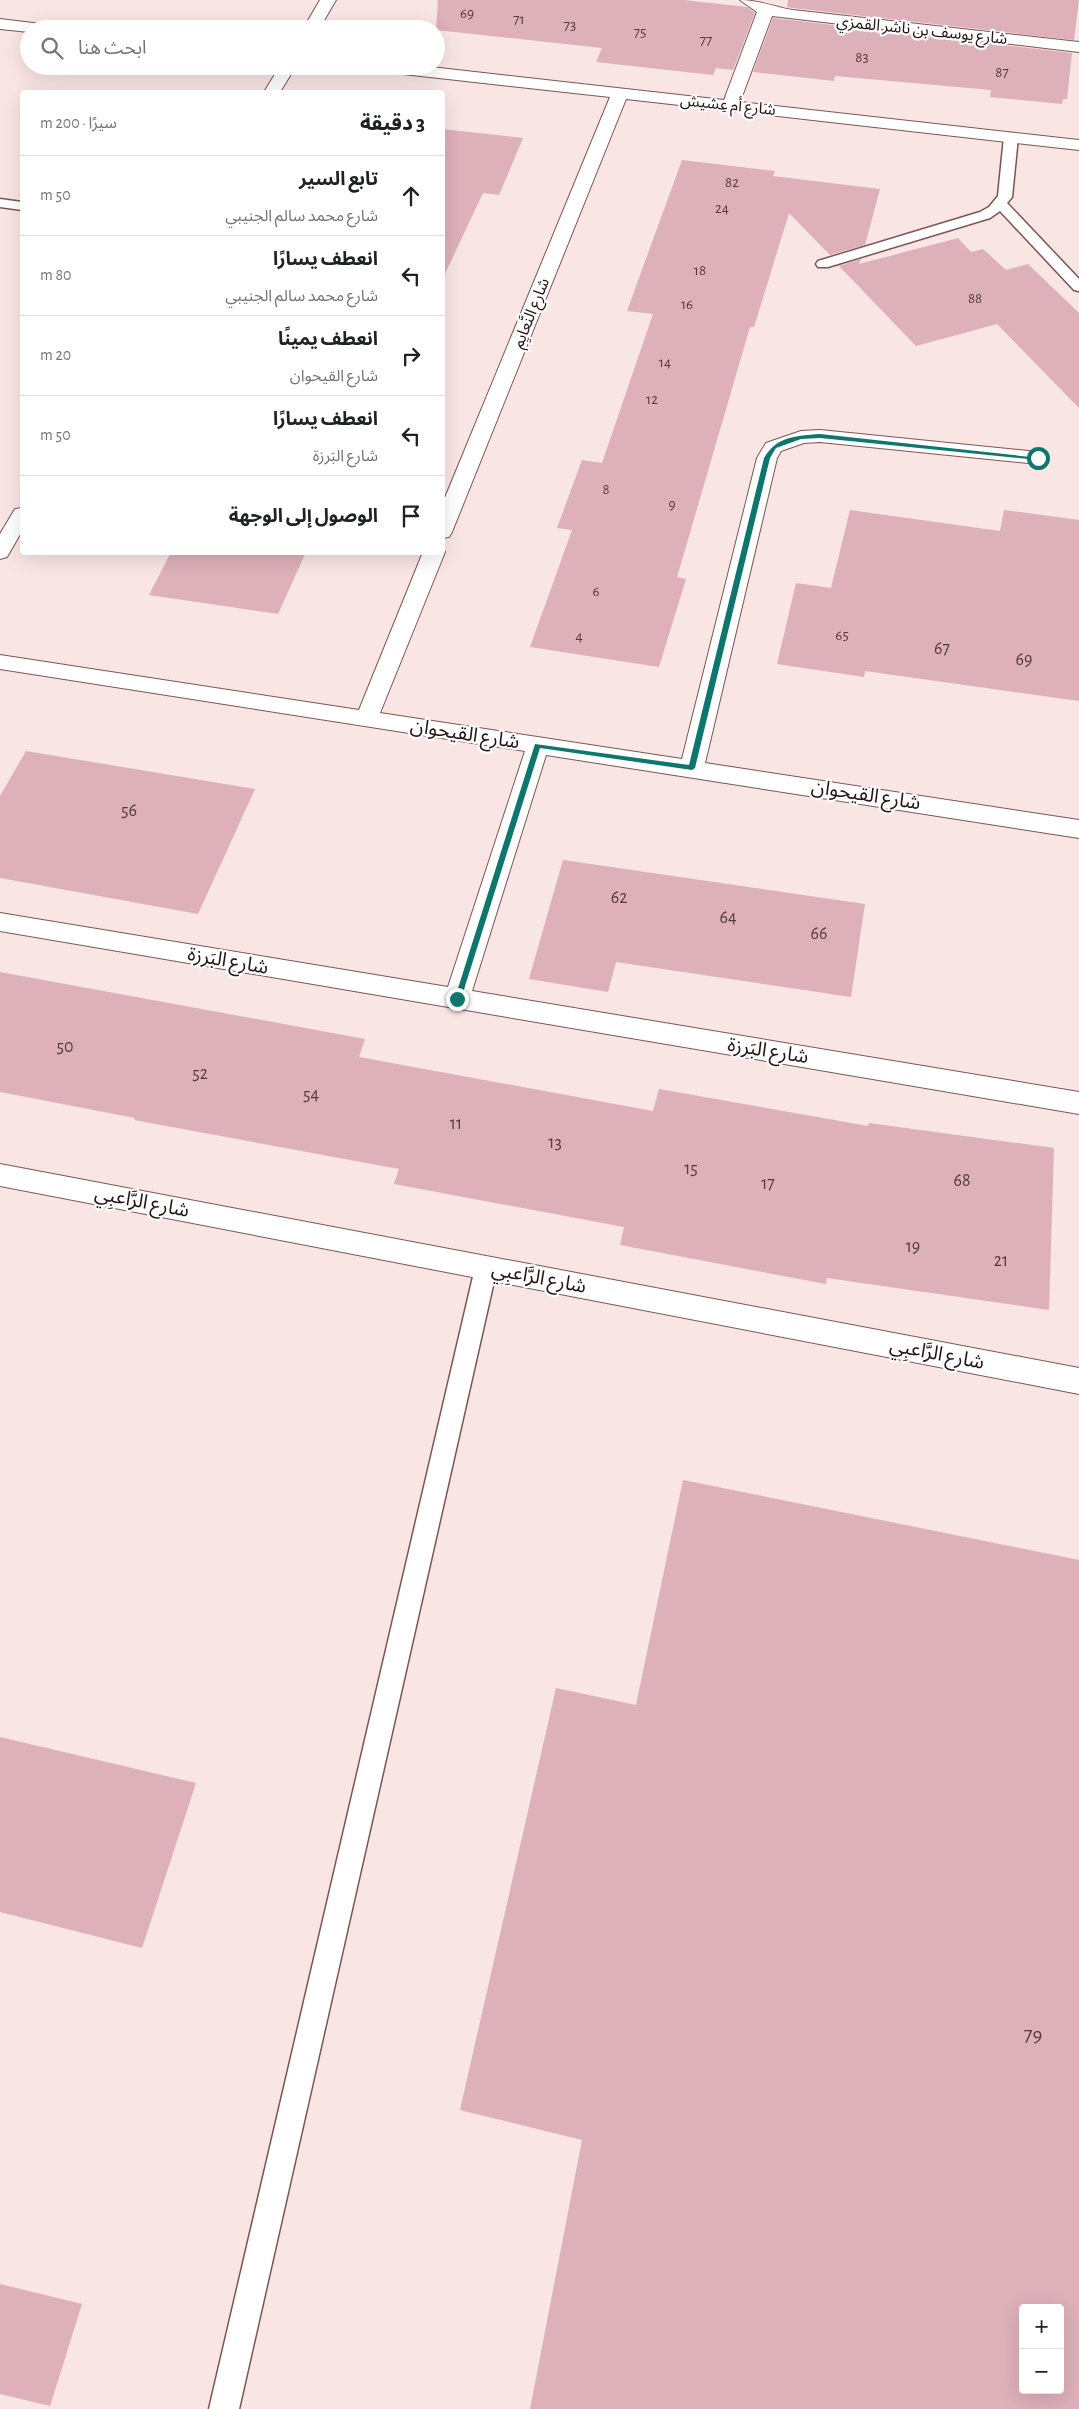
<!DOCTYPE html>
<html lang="ar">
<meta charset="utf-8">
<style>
body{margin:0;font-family:"Alegreya Sans","Noto Sans Arabic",sans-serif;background:#f2f2f2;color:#202124;direction:rtl}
.controls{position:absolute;right:15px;bottom:15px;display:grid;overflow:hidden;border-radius:5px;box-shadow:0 5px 20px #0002}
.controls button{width:45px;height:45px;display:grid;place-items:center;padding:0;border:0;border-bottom:1px solid #e0e0e0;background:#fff;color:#202124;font:25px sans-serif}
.stop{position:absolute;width:15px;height:15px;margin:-11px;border:4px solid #0f766e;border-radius:50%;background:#fff}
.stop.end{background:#0f766e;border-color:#fff;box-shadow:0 1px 5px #0008}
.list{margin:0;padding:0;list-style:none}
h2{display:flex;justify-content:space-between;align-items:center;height:65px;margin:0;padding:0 20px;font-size:21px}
h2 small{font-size:16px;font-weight:400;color:#757577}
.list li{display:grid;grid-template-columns:32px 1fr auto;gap:15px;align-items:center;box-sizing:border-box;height:80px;padding:0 20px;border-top:1px solid #e0e0e0}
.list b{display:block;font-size:19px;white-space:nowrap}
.list p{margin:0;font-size:16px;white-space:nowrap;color:#757577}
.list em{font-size:16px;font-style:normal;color:#757577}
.icon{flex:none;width:28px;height:28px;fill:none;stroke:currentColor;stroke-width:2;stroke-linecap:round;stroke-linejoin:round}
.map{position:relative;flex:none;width:1079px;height:2409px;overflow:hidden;direction:ltr}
.search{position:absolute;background:#fff;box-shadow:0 5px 20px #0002;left:20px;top:20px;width:425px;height:55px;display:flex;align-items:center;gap:12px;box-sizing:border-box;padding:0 18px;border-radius:28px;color:#757577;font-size:19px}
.panel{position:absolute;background:#fff;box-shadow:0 5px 20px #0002;left:20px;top:90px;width:425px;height:465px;border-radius:5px;direction:rtl}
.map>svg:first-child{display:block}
</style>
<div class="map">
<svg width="1079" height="2409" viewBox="0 0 1079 2409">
<rect width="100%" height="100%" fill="#f9e5e4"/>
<g fill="#ddb0ba" fill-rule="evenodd">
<polygon points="438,0 683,0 747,7 755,13 733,70 716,68 713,75 596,62 602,48 436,30"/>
<polygon points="788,0 1079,0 1074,40 793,8 787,7"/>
<polygon points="773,18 1072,53 1067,99 1063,99 1062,104 990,97 991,90 835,76 834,81 753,72"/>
<polygon points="442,129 523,138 499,195 483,193 442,280"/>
<polygon points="682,160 775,171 773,176 880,189 865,245 830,255 789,213 754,327 750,327 677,577 686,579 659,667 530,647 572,530 557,528 582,460 602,463 653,314 627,311"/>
<polygon points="958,238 971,252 983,249 1006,270 1028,264 1079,313 1079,408 997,324 916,346 839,266 861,259 859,264"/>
<polygon points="850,510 1000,531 1004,510 1079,520 1079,701 865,671 864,677 777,664 796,583 831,588"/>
<polygon points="171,552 306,552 278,614 149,595"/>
<polygon points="26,751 255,789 198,914 0,878 0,796"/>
<polygon points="563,860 865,904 851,997 616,962 608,992 529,979"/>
<polygon points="0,972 365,1039 359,1057 653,1111 659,1089 868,1126 869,1123 1054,1148 1049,1310 827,1278 826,1284 620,1245 624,1227 394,1184 399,1169 134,1120 135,1118 0,1092"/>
<path d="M683 1480 1079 1560V2409H530L582 2140 460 2110 556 1688 636 1705ZM1023 2308H1060V2390H1023Z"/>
<polygon points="0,1737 196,1783 142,1948 0,1912"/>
<polygon points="0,2284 82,2304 50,2406 0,2394"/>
</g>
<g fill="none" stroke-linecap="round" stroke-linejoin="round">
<g stroke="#7c5552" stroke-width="3">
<g id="service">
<polygon points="1011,133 1018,137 1012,197 1007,203 1079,279 1079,291 1074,290 1000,211 990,218 828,267 818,267 816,264 818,261 980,212 989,207 998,196 1004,137"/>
<polygon points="0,199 22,202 22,210 0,207"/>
<polygon points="486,1259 494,1261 497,1268 239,2409 209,2409 475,1268 478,1261"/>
</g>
</g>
<g stroke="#7c5552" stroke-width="2">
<g id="minor">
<polygon points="320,0 336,0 319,29 303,29"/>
<path d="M740 0C759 0 774 7 793 10L1079 42V52L772 16 740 102 1079 140V150L626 99 452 532 449 537 442 538V505L610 97 376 71 368 66H422L724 100 757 12Z"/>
<polygon points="0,19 41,24 49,29 29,29 29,32 0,29"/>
<polygon points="280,66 296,66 280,92 264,92"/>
<polygon points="820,430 1038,452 1045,454 1048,458 1045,462 1038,464 820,442 804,443 781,451 777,458 705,763 1079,820 1079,838 546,755 472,991 1079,1092 1079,1114 0,931 0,913 448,987 525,751 0,669 0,655 359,710 423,552 442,552 442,549 445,552 380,713 682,759 757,458 766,443 801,431"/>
<polygon points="22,508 22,531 7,557 0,559 0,534 15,509"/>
<polygon points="0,1164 1079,1368 1079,1394 0,1186"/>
</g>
</g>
<use href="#service" fill="#fff" fill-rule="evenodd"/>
<use href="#minor" fill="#fff" fill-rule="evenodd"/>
</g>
<path fill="#0f766e" d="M820 434 1040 458 1038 460 820 438 801 439 776 448 770 458 695 768 692 770 540 748 461 999 454 1001 535 744 689 765 764 458C777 436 796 436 820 434Z"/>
<g text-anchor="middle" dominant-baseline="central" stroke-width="4.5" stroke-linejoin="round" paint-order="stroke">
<g font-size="15" fill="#523b3d">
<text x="467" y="13">69</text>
<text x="519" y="19">71</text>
<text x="570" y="25">73</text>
<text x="640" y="32">75</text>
<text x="706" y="40">77</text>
<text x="862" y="57">83</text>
<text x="1002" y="72">87</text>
<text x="732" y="182">82</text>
<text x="722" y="208">24</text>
<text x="700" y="270">18</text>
<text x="975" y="298">88</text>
<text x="687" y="304">16</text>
<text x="665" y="362">14</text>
<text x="652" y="399">12</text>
<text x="606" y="489">8</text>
<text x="672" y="504">9</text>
<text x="596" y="591">6</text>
<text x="842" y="635">65</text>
<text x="579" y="636">4</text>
</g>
<g font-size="16" fill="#241413" stroke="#fff">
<text transform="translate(922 30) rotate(6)">شارع يوسف بن ناشر القمزي</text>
<text transform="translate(728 105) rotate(6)">شارع أم عِشيش</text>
<text transform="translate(531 313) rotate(-68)">شارع النَّعايِم</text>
</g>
<g font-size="18" fill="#523b3d">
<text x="942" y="649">67</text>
<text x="1024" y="660">69</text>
<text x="129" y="811">56</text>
<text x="619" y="898">62</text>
<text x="728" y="918">64</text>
<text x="819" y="934">66</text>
<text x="65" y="1047">50</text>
<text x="200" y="1074">52</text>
<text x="311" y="1095">54</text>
<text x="456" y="1124">11</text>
<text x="555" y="1143">13</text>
<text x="691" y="1169">15</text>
<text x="962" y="1181">68</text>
<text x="768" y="1184">17</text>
<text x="913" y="1247">19</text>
<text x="1001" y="1261">21</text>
</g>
<g font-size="20" fill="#241413" stroke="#fff">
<text transform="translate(465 734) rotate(9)">شارع القيحوان</text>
<text transform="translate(866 795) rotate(9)">شارع القيحوان</text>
<text transform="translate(228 961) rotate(10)">شارع البَرزة</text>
<text transform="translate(768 1051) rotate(9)">شارع البَرزة</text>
<text transform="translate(142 1202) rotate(11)">شارع الرَّاعبِي</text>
<text transform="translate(539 1278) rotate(11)">شارع الرَّاعبِي</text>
<text transform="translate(937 1354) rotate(11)">شارع الرَّاعبِي</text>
</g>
<g font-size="21" fill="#523b3d">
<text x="1033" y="2034">79</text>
</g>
</g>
</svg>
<div class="controls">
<button>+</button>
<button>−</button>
</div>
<div class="stop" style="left:1038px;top:458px"></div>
<div class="stop end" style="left:457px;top:999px"></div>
<div class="search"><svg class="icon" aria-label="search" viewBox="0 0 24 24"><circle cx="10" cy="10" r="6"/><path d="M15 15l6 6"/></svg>ابحث هنا</div>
<section class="panel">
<h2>3 دقيقة<small>سيرًا · 200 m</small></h2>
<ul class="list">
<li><svg class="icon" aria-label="ahead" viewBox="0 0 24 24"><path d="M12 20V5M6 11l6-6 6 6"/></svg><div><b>تابع السير</b><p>شارع محمد سالم الجنيبي</p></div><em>50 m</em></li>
<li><svg class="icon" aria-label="left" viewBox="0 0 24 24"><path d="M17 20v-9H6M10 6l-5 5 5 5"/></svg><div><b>انعطف يسارًا</b><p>شارع محمد سالم الجنيبي</p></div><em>80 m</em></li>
<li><svg class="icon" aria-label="right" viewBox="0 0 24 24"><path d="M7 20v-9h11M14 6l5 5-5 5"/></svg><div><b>انعطف يمينًا</b><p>شارع القيحوان</p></div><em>20 m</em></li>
<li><svg class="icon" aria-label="left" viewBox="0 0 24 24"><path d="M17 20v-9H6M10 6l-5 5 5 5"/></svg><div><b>انعطف يسارًا</b><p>شارع البَرزة</p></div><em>50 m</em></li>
<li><svg class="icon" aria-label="arrive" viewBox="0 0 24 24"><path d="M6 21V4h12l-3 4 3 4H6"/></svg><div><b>الوصول إلى الوجهة</b></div></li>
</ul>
</section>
</div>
